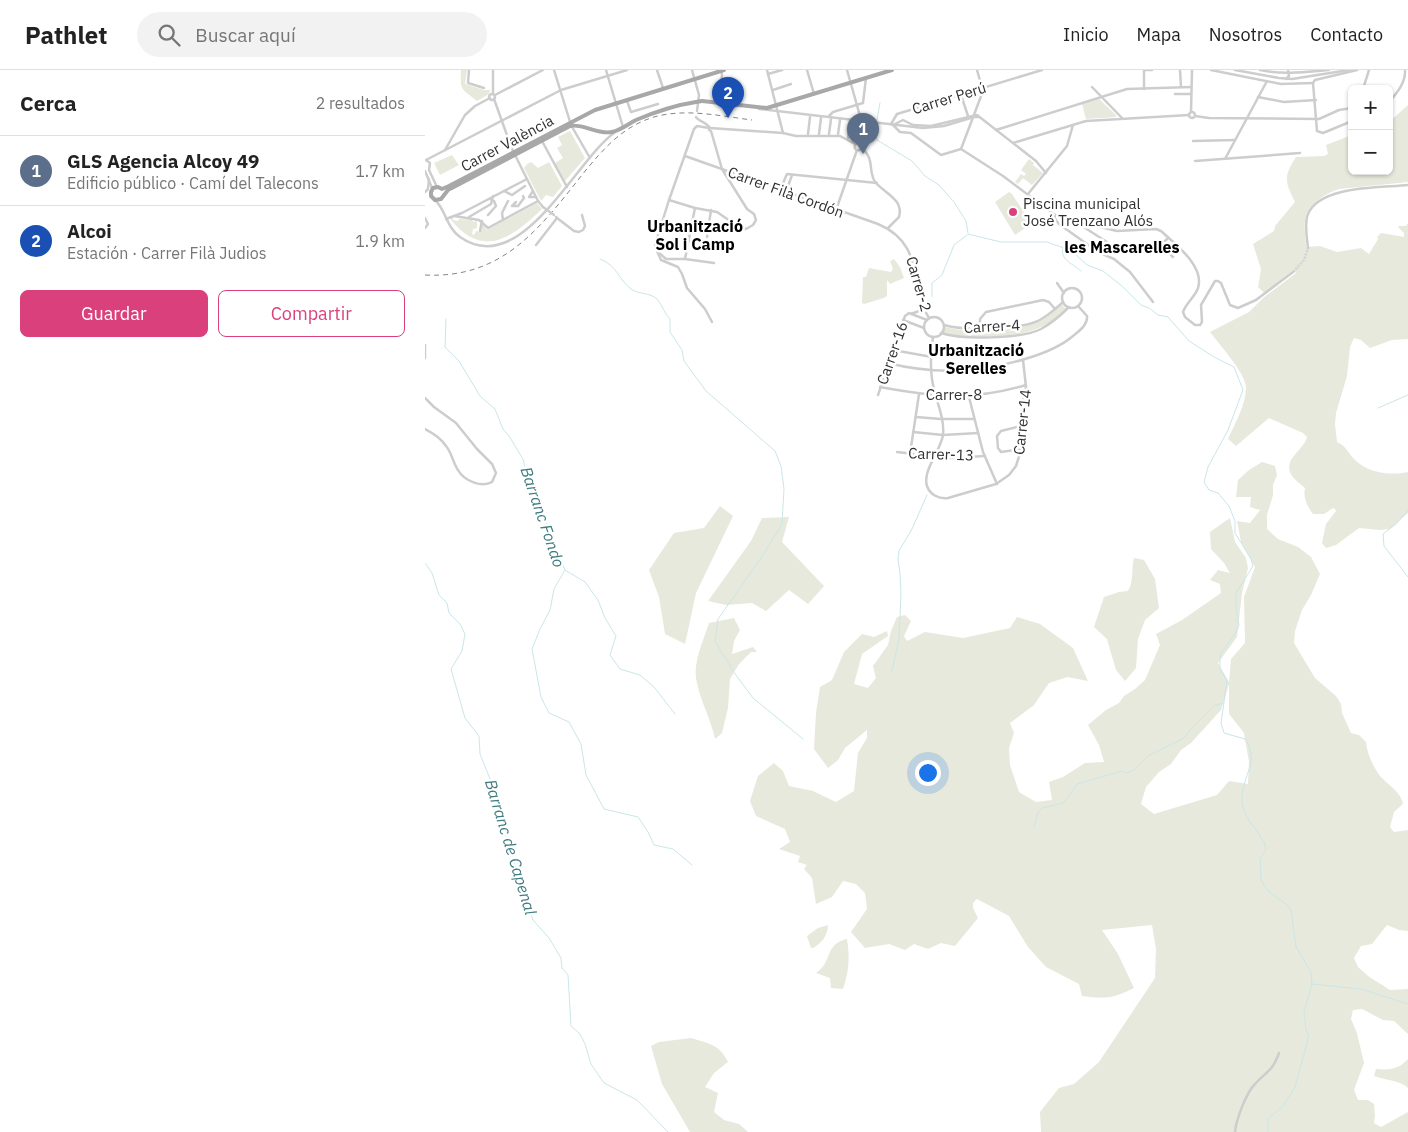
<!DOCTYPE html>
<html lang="es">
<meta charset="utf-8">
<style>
body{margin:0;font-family:"IBM Plex Sans",sans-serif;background:#f2f2f2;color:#222}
.controls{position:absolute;right:15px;top:15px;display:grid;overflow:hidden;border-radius:8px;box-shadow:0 1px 4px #0004}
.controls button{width:45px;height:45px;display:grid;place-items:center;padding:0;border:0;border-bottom:1px solid #e0e0e0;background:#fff;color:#222;font:25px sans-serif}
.you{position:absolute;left:502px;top:702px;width:18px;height:18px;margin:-12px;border:4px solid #fff;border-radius:50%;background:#1a73e8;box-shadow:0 0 0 8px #1a73e833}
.badge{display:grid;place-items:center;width:32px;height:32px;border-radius:50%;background:#d9407c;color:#fff;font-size:16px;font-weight:700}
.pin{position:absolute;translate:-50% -41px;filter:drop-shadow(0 1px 2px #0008)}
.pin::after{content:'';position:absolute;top:26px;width:18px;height:15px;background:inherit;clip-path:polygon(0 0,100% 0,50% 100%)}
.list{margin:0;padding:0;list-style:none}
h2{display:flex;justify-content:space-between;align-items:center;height:65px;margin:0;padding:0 20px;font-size:21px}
h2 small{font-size:16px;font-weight:400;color:#767676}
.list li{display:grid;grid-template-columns:32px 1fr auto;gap:15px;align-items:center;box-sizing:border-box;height:70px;padding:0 20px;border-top:1px solid #e0e0e0}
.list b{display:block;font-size:19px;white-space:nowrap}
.list p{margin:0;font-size:16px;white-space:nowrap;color:#767676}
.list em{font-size:16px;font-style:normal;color:#767676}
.actions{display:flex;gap:10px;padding:15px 20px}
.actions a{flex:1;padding:11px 0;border:1px solid #d9407c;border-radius:8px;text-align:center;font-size:18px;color:#d9407c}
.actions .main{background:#d9407c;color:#fff}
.icon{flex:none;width:28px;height:28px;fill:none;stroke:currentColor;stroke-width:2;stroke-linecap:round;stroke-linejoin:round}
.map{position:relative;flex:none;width:983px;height:1062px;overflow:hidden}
header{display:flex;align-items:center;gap:30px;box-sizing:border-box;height:70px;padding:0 25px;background:#fff;border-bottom:1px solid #e0e0e0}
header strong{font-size:24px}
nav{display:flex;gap:28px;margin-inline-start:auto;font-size:18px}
.search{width:350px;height:45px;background:#f2f2f2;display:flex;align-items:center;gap:12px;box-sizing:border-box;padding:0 18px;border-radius:28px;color:#767676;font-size:19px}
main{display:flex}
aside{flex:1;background:#fff}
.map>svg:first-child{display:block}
</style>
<header>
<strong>Pathlet</strong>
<div class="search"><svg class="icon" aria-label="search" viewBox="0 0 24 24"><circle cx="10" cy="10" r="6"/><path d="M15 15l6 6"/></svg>Buscar aquí</div>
<nav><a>Inicio</a><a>Mapa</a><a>Nosotros</a><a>Contacto</a></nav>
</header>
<main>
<aside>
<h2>Cerca<small>2 resultados</small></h2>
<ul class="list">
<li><span class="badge" style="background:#5c6f8a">1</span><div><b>GLS Agencia Alcoy 49</b><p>Edificio público · Camí del Talecons</p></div><em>1.7 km</em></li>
<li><span class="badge" style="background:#1a4fb4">2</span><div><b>Alcoi</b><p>Estación · Carrer Filà Judios</p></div><em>1.9 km</em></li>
</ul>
<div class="actions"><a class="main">Guardar</a><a>Compartir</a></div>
</aside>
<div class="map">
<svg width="983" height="1062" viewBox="0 0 983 1062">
<rect width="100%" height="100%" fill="#fff"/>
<g fill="#e7e9dc" fill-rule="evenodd">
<path d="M36 0H42L40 14 59 20H65L64 24 52 31C36 18 35 21 36 0Z"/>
<polygon points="674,29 691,45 691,47 661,49 657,34"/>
<path d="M983 35V112L914 119C902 123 884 133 881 146 878 155 881 167 881 177L895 176 912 182 936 178 944 184 953 169 952 167 956 163 979 167V163L973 157 974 156H981L983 153V269L967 270 945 278 936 270 929 268 925 277 922 306 911 343 910 354 912 372C921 376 922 381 928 388 941 403 965 406 983 402V443L965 459 955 460 934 458 911 475 901 478 897 473 901 454 911 441 910 439 908 438 899 444H888C882 436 878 428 880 418 876 414 869 410 866 404 858 389 879 380 882 367L878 363 844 348 811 376 803 369C810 353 821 335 821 317 821 304 794 274 785 262L824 242 838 228 871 203 868 200 839 223 833 217 836 199 828 174 849 161 850 156 870 132C860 112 858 107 871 87L899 86 903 84 901 75 927 65V101H964V52Z"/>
<polygon points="145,61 160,88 140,111 130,93 138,88 132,78 137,75 133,67"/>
<polygon points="27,85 34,95 15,105 9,93"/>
<polygon points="604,89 609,93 608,95 618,103 607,115 598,108 593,114 590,112 596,104 599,106 601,104 596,100"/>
<polygon points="106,92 113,98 124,92 137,116 128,127 121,125 116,131 99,98 102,94"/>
<polygon points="584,122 587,124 606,153 606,154 590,165 570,132"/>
<path d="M112 133 117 139C87 168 58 189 26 150V148H28V150L33 151 34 149 47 150 48 152 52 151V158L48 159 47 164 49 165 51 161 56 162 57 154 62 160Z"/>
<polygon points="469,189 475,197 479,208 465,214 462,210 462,226 459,228 439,234 437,233 438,207 441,207 444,198 466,202 468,199 465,191"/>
<path d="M636 234 641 239C633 246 626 253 616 257 591 269 545 268 518 263L520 257C540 263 592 261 612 253 622 248 629 241 636 234Z"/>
<path d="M837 392 850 396 852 405 848 415V425L842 445V459L853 469 873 477 886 487 895 504 886 525 877 540 870 561 869 573 890 608 911 626 916 634 917 643 926 663 934 665 941 672C942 684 948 696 955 706 963 715 976 722 978 734L969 742 965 757 969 762 983 760V861L974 860 962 855 947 874 936 876 929 888 933 897 943 906 965 920 983 919V964L969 951 958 950 937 939 928 940 926 949 932 963 939 993 929 1020 933 1030H943L949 1034 950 1046 949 1053 956 1057 983 1042V1062H616L615 1042 634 1018 649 1014 674 992 730 908 731 879 727 855 677 860 693 884 709 918C687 929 681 929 657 926L654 914 621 897 603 877 584 846 552 829 548 833V838L553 848 530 876 516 873 503 879 489 874 480 880 464 874 440 878 426 862 442 839 440 823 431 814 418 811 407 827 391 834 387 808 379 799 382 795 373 792 375 786 354 779 365 772 360 759 331 746 325 731 333 706 349 693 358 701 364 716 388 721 411 732 429 721 433 683 442 668V660L420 678 413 690 403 698 389 679 391 643 395 617 407 610 419 582 437 564 449 567 462 561 463 566 437 584 429 614 443 618 451 608 448 596 463 575 466 561 472 547 480 545 486 551 479 566 482 571 500 562 538 568 585 558 592 547 615 554 648 578 663 611 642 607 624 613 609 635 585 653 589 663 584 678 585 695 594 722 611 732 627 730 624 712 638 707 660 693 679 692 674 675 663 655 681 640 694 633 699 626 710 619 720 610 735 575 731 564 757 550 796 523 795 514 785 510 793 500 805 503 799 493 786 479 785 462 805 448 810 472 821 488 823 498 817 523 812 567 793 593 804 612 806 589 820 573 819 527 830 497 816 472 812 451 825 453 835 440 825 437 826 427H811L813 410 824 400ZM804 614V644L819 663 824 692 823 714 804 711 792 725 729 744 716 734 721 717 734 702 746 694 756 680 766 673 796 640Z"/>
<polygon points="295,436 308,446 271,523 260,574 240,564 234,527 224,500 249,463 279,458"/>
<polygon points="364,447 357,472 399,516 383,534 364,520 341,541 327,533 301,535 283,531 326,471 337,448"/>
<path d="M709 488 719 490 730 509 734 538 720 550 713 569 711 598 700 611 691 600 682 569 669 557 679 527 694 522 703 521C709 511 706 500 709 488Z"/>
<path d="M309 548 315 560 309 571 307 584 328 577 332 582H326L314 594 305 609 303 638 297 663 290 669C286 649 276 633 272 613 267 594 278 572 284 553Z"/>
<path d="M403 855C403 865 397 873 388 878H386L382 866 393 858Z"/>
<path d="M422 869C425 887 424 902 418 919L406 918 405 908 391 903C408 892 399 874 422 869Z"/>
<path d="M266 968C285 974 294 974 303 992L289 1003 280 1017 293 1023 289 1042 299 1050 314 1054 323 1062H265L237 1014 226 976 234 972Z"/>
<path d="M983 989V1018C975 1010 959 1010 949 1006L951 999C964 1000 973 1000 983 989Z"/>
</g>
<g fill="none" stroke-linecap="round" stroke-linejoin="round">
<g stroke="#cae6e8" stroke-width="1">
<polyline points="455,33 450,60 452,70 487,91 500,106 514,115 529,132 541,151 543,163"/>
<path d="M543 164 576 172H622L647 181 662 195 678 201 697 216 716 235 724 238 733 245 743 247 764 271 789 287 809 297 818 320 803 360 783 397 779 412 784 420 793 423 804 436 810 451V463L826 489 828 496 811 523V538L814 555 811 562 795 585V598L802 611 796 653 799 663 820 669C835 690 818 705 817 727 816 751 837 760 841 779L835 789 836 810 843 821 861 834 866 840 871 877 886 902 887 914 879 942 881 960 884 966 870 1017 858 1036 843 1049V1062"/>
<path d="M639 174C633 190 646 192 656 201"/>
<path d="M175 189C192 195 193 209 206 219 215 225 224 222 232 229 238 236 239 243 245 249V262L257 280 259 291 281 321 350 381 356 396 359 419 357 454 336 488 293 549 290 571 308 601 328 628 378 669"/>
<polyline points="507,227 507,213 517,205 529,175 542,165"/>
<polyline points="21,249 20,277 34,291 55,326 70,339 78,359 84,366 98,389 106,421 117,443 140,500 129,519 125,540 115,559 107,579 116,627 124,643 144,652 156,674 161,705 179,739 213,747 223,762 229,775 248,779 267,795"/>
<polyline points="953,338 983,325"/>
<polyline points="983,440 971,454 958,464 959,476 983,507"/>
<polyline points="0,493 7,503 14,525 22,533 24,543 35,554 40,564 37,581 26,599 40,648 54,666 55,684 73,729 81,767 108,850 124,868 136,888 137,898 143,905 146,956 155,964 160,974 166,994 179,1013 212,1030 243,1062"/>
<polyline points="140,500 160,512 173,530 180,548 191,566 185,585 195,599 215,605 229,617 250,644"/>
<polyline points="467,601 474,569 476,525 475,503 473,490 474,481 487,459 502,425"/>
<polyline points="609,756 613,743 617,738 638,733 642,729 652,714 697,701 702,703 709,700 723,686 759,668 765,660 789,636 798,633"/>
<polyline points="887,914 936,919 983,934"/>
</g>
<polyline stroke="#d6d6d6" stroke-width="2.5" stroke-dasharray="2.5 1" stroke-linecap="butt" points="868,202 879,190 883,178"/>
<g stroke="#cdcdcd" stroke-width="2.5">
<polyline points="44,0 43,13 59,18"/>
<polyline points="129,0 146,55 165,88"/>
<polyline points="181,0 198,57"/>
<polyline points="232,0 238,18"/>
<polyline points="267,0 274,25 272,41"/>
<polyline points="342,0 358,63"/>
<polyline points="382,0 389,24"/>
<polyline points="422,0 435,46 435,50"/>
<polyline points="755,0 756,17"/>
<polyline points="786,0 856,14 888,13"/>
<polyline points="810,0 854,8 867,9 924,0"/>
<path d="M835 0C858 5 881 2 904 0"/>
<polyline points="343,4 357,0"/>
<polyline points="861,9 864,6 863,0"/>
<polyline points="667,17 697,48"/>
<polyline points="719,19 719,0 727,0"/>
<polyline points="938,19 944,0"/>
<polyline points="348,20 366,14"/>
<polyline points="68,24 68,0"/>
<polyline points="750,24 766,24"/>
<circle cx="67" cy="27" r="3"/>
<polyline points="70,25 118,0"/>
<polyline points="536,25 543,46"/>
<polyline points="833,27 859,32 891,30"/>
<polyline points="69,29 87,79 113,131 118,137"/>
<polyline points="202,31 206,42 233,34"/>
<path d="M964 32C972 23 981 12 980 0"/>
<polyline points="294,33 297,5 296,0"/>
<polyline points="334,39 498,58 519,56 549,47 554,47"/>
<circle cx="767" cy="45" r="3"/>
<polyline points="766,42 767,0"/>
<polyline points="404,46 408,42 438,33 441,8"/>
<polyline points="770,46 784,48 894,49 914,40 927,38"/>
<polyline points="927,51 898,63 892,61 888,13 890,10 932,0"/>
<polyline points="466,54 472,44 617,0"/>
<polyline points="468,55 478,50 488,55 506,56 552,45 611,91 621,103"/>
<polyline points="468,55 475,62 486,63 516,85 536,79"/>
<polyline points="284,58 272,56 269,59 244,130 230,175 233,182 241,189 260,189 289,193"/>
<polyline points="285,58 358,63 371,66 415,66 430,74"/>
<polyline points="571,60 702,19 766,17"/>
<polyline points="383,64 385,47"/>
<polyline points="394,64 396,48"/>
<polyline points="404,64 406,49"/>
<polyline points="413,64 415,50"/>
<polyline points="423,68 425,51"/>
<polyline points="117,71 142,117"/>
<polyline points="768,71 810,70"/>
<polyline points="588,73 661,51 764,45"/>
<circle cx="433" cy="77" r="3.5"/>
<path d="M436 78C451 88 442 103 451 113 461 124 479 130 474 147L463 158"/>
<path d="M536 79 578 106 630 145 637 148 692 161 731 159 736 161C750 174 780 196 773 218 770 227 761 233 758 242L760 247 770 255H775L777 252 776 235 790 211H793L796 213 805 235 813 238 831 230 868 202"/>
<polyline points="536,79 558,21 552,0"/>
<polyline points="20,80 40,45 50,36 65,28"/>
<path d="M260 86 453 154C486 168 488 191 495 223 497 232 499 241 504 248"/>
<polyline points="800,89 842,11"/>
<polyline points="1,90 136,20 202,0"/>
<polyline points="1,90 5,93 4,100 12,117"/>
<polyline points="770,91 875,83"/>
<polyline points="0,101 7,118"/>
<polyline points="355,120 362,104 452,113"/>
<polyline points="79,121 87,125 100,116"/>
<polyline points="108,121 104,127 111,127"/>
<polyline points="0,122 3,119 4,109"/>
<polyline points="361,122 367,105"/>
<polyline points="603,124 642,76 648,55"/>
<path d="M10 130C21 140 21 157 35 167 96 210 150 91 189 63"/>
<path d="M244 130 270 138 292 142 308 153 321 159 328 155 331 150 329 144 322 139 297 99 286 61 284 60 285 58C281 52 273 51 271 47"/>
<polyline points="91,132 87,136 93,136 99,128 98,126"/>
<polyline points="411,140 432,80"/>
<polyline points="63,145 71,136 69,131 65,129"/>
<polyline points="630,145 630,149 634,154 673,182 689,189 705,202 728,232"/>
<polyline points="29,146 54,150 63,158 113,131"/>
<polyline points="44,147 66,134 68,126"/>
<polyline points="0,148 3,154 0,158"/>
<polyline points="132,148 149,161 154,162 158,160 160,156 157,145"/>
<polyline points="21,149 37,143 102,109"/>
<polyline points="78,150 77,143 83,131"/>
<polyline points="654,154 685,174 703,177 736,175 748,187"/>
<polyline points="55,161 57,151"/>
<polyline points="282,167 286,140"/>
<polyline points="111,175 132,148 131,147"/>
<polyline points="736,175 743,168"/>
<path d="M883 178C882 168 879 153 883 144 895 115 957 118 983 115"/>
<polyline points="232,181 236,190 253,197 257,204 262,218 280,239 287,252"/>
<polyline points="260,189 270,138"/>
<polyline points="632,213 639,223"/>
<circle cx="647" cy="228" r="10"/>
<polyline points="486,244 494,241 498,237"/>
<circle cx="509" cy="257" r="10"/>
<polyline points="478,250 499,258"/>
<path d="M519 255C540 261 592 260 613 251 623 246 630 239 638 232"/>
<polyline points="555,258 555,249 561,242 618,230 624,232 630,239"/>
<path d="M516 263C537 270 596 269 616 259 627 253 635 246 644 237"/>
<path d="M508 267C506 280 505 295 507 309 509 327 520 346 518 365 516 380 497 401 502 416 505 425 514 429 523 428L571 414 584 405 591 396 597 377V336L601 317 598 290"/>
<polyline points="0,275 0,288"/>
<polyline points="468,280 507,287"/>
<path d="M463 293C510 305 554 303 600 289 617 284 634 278 648 266 654 261 663 255 662 246L653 236"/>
<path d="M455 317C510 327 547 331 601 315"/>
<polyline points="453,325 480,246 484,243 502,250"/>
<polyline points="544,327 558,382 572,414"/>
<path d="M0 328 9 337 31 353 52 379 67 394 71 403 67 412C57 418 39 411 33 400 28 393 27 383 21 376 16 368 8 363 0 359"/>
<polyline points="491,347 516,349 549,349"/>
<polyline points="596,356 576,361 572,366 573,378 576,382 597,379"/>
<polyline points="488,362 518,365 553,363"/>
<polyline points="472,382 524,388 560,386"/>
<polyline points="485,384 494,324"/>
<path d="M810 1062C811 1050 821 1023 830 1014 842 1001 847 1002 854 983"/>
</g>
<g stroke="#a8a8a8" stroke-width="4">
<polyline points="277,31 342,38 467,0"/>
<path d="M271 32C251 35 230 42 211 50 203 54 196 60 187 62 172 65 158 53 145 56L23 120 16 129 10 130 6 126V122L8 118 13 117 17 119 24 116 170 40 299 0"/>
</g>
<path stroke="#858585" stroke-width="1" stroke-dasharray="5 4" stroke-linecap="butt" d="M0 205C80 209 117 155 161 100 180 77 199 56 229 47 261 38 295 46 327 50"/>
<polyline stroke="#cdcdcd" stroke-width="2.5" points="118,137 129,145"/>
<polyline stroke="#a8a8a8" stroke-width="4" points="271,32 277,31"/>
</g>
<circle fill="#d9407c" stroke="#fff" stroke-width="2" cx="588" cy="142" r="5"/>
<g text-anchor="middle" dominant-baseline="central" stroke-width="5" stroke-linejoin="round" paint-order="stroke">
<g font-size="15" fill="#303030" stroke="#fff">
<text transform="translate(524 28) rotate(-17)">Carrer Perú</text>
<text transform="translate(82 73) rotate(-28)">Carrer València</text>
<text transform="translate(361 122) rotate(20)">Carrer Filà Cordón</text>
<text transform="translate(494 214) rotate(74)">Carrer-2</text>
<text transform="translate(567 256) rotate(-3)">Carrer-4</text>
<text transform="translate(467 283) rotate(-71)">Carrer-16</text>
<text x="529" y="324">Carrer-8</text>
<text transform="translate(597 352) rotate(-84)">Carrer-14</text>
<text transform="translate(516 384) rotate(2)">Carrer-13</text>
</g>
<g font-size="15" fill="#303030" stroke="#fff" text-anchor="start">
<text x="598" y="133">Piscina municipal<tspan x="598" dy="17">José Trenzano Alós</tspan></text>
</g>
<g font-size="16" font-weight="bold" fill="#000" stroke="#fff">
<text x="270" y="156">Urbanització<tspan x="270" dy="18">Sol i Camp</tspan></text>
<text x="697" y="177">les Mascarelles</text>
<text x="551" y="280">Urbanització<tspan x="551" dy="18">Serelles</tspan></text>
</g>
<g font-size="16" font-style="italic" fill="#3e7c81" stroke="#fff">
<text transform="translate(118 447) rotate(71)">Barranc Fondo</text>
<text transform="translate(86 777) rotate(73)">Barranc de Capenal</text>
</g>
</g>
</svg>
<div class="controls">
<button>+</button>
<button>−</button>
</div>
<div class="you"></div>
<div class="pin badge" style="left:438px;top:84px;background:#5c6f8a">1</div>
<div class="pin badge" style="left:303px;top:48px;background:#1a4fb4">2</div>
</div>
</main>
